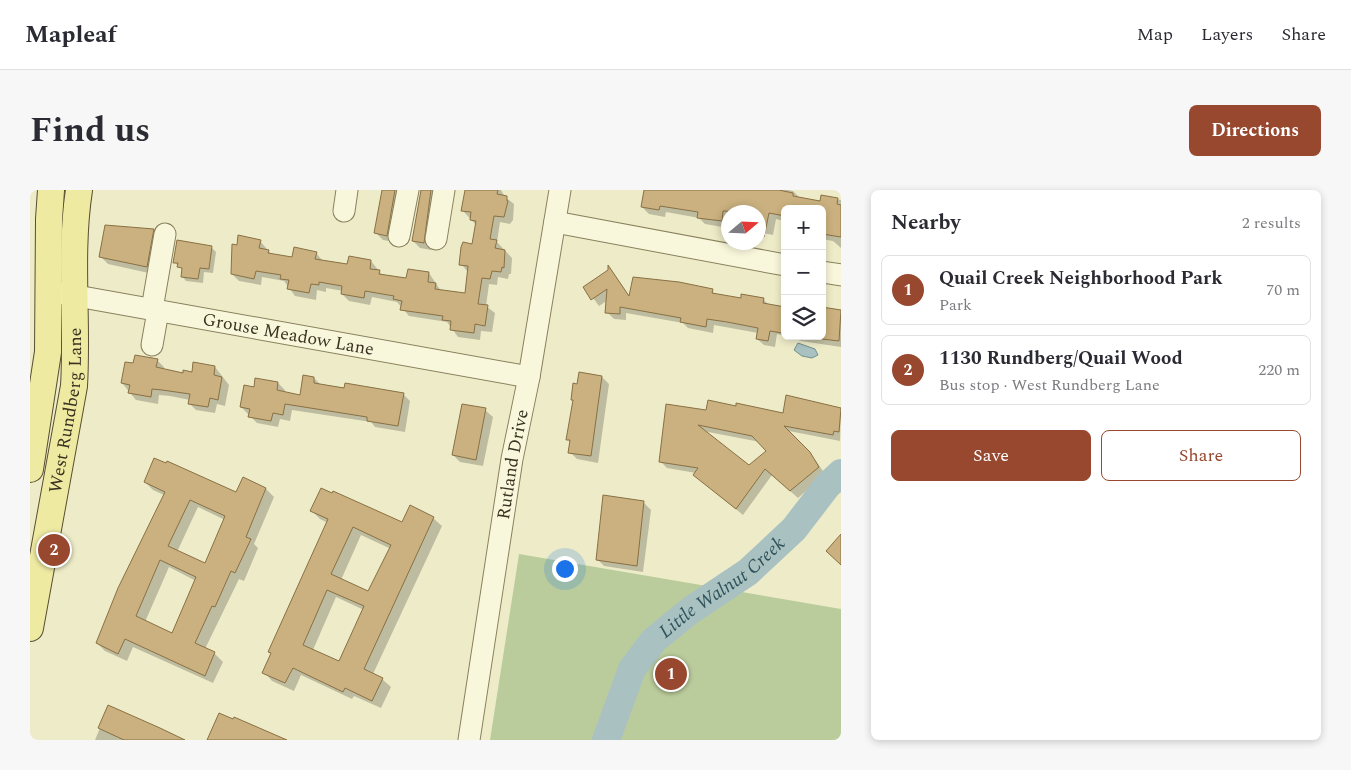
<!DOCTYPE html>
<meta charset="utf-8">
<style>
body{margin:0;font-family:Spectral,serif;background:#f7f7f7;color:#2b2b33}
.controls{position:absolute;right:15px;top:15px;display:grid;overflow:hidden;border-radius:8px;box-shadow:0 2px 8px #0003}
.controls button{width:45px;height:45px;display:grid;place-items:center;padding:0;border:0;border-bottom:1px solid #e1e1e2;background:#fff;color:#2b2b33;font:25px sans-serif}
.compass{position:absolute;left:691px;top:15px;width:45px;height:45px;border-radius:50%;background:#fff;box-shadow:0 2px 8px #0003;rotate:71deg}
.you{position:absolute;left:534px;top:378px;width:18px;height:18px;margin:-12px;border:4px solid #fff;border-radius:50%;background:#1a73e8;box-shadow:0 0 0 8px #1a73e833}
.badge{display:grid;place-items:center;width:32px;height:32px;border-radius:50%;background:#97482f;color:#fff;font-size:16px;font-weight:700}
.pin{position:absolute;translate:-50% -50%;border:2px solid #fff;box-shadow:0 1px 5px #0006}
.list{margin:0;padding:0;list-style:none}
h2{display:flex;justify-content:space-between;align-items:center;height:65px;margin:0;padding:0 20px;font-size:21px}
h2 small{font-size:16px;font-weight:400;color:#7c7c81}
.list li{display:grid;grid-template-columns:32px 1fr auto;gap:15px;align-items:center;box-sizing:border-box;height:70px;margin:0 10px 10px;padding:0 10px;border:1px solid #e1e1e2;border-radius:8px}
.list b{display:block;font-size:19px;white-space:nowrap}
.list p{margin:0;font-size:16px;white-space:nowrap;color:#7c7c81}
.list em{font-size:16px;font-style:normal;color:#7c7c81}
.actions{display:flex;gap:10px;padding:15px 20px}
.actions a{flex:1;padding:11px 0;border:1px solid #97482f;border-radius:8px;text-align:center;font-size:18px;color:#97482f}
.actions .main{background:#97482f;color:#fff}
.icon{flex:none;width:28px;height:28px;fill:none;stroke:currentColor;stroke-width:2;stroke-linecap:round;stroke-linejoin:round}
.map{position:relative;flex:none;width:811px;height:550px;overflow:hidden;border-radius:8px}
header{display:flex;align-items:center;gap:30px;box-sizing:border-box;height:70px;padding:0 25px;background:#fff;border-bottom:1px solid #e1e1e2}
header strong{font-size:24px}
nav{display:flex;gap:28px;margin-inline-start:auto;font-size:18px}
.intro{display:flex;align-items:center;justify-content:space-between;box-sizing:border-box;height:120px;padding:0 30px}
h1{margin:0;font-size:35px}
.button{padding:12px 22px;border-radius:8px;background:#97482f;color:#fff;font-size:18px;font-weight:700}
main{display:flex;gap:30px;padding:0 30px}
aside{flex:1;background:#fff;border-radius:8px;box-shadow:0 2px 8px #0003}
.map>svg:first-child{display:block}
</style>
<header>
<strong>Mapleaf</strong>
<nav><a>Map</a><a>Layers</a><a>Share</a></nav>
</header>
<div class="intro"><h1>Find us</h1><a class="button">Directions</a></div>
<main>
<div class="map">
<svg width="811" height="550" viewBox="0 0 811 550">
<rect width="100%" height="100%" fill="#eeecc8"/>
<polygon fill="#bbcc9c" points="489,364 811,419 811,550 460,550"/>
<polygon fill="#a9c2c1" stroke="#6f9190" points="768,153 785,159 788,165 782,168 772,166 764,160"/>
<g fill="#0003" fill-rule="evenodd">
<polygon points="353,0 374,0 364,52 353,50 346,43"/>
<polygon points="392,0 412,0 408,5 401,60 390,58 383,51"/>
<polygon points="436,0 471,0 475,7 484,14 483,30 480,34 470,32 467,52 482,68 481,84 479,84 478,89 468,87 467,95 459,94 456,116 465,123 462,142 451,141 450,150 428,147 417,132 379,126 367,112 342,107 340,115 319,111 312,104 313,101 296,98 296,102 287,100 286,110 265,106 254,91 232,87 231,95 209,91 202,84 208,56 230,51 242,65 263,69 286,63 293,71 318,76 341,71 353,86 377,90 399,83 411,101 436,104 438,82 431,74 443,55 446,35 432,20"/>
<polygon points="615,0 758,0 763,1 770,8 791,12 792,7 811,10 811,58 803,51 792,49 792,19 755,19 755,31 746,29 743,45 728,42 728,22 698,22 698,38 675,34 669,28 636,22 635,27 619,24 612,17"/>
<polygon points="123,41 130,48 123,84 78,74 71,67"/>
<polygon points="182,58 186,62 183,83 174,82 173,93 156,91 152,86 153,80 144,72"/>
<polygon points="580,78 600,107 682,101 686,105 712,110 733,109 740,116 755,118 755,146 747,144 745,157 734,155 727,149 728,143 684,135 683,143 658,138 653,133 596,123 596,130 584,129 577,122 578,110 569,116 555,97 579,81"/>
<polygon points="792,118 811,121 811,157 771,151 758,146 792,146"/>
<polygon points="127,170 134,177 134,180 154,184 185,177 199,195 195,216 187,214 185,223 166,220 159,213 160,210 140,206 129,205 128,214 106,210 92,193 104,175"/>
<polygon points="572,187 579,194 568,273 547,269 540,262 541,253 538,250 544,212 542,210 548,195"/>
<polygon points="284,188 291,195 373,204 380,211 375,242 345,237 341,232 262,220 260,231 250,229 248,237 227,233 211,217 225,198 227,189 248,193 255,200 254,203 271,206"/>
<path d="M757 207 811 219 810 251 759 241 786 271 795 284 768 308 742 285 713 325 672 292 665 285 666 283 637 278 630 271 677 222 754 224ZM673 241 730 252 737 261 719 277Z"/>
<polygon points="455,220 463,227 453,276 430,272 423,265"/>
<path d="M115 292 206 304 236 299 244 307 224 354 228 358 214 391 209 389 175 459 185 464 193 472 183 493 103 457 97 471 75 461 67 453 134 305 123 300ZM168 317 195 330 175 375 147 362ZM139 377 166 391 142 444 115 432Z"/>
<polygon points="614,313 621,320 613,382 574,376 567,369"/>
<path d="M282 321 373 334 403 328 412 336 343 484 352 489 361 497 351 518 324 506 322 509 271 485 264 501 242 491 234 482 298 333 290 329ZM331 345 361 359 339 403 311 390ZM306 407 334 420 309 473 283 460Z"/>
<polygon points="79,516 149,550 65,550"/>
</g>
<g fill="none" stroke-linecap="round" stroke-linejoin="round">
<path stroke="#a9c2c1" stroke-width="28" id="s1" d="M576 550 602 479 624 450 661 420 718 382 764 339 797 296 811 283"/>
</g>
<g fill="#cbb17f" stroke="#887044" fill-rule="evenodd">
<polygon points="352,0 365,0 357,46 344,43"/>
<polygon points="391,0 401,0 394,53 382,51"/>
<polygon points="435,0 468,0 467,4 477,6 477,11 478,11 474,27 464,26 460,49 467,50 465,58 475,60 474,78 472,77 471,82 462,81 460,89 452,88 448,114 458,115 455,136 445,134 444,143 420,140 421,131 412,130 413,126 370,120 372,111 363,109 364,106 335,101 334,108 311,104 312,96 289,92 289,95 281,94 279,103 257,99 259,90 250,89 251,85 226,81 224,89 201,84 202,54 207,55 208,45 231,50 229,58 239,60 238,63 262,67 264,57 287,62 285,69 317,74 319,66 341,70 340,79 350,80 349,84 376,88 378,79 399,82 398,92 406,93 405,99 435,103 438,76 429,75 431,57 433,52 442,54 446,31 440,30 441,22 431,21"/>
<polygon points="614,0 749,0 763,3 763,6 790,11 791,5 808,8 807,14 811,15 811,47 792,44 792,19 755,19 755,26 739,23 734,47 728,46 728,22 693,21 692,31 667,28 668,22 630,16 629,20 611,17"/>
<polygon points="75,35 124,39 117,77 69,67"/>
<polygon points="147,50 182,56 179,79 170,78 168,89 151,87 152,78 147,77 148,73 143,73"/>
<polygon points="578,75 599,106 603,87 649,92 683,99 682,103 711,108 711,104 734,108 733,113 755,117 752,143 740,141 738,151 726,149 728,138 697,132 677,129 676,137 650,132 651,128 590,117 590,124 575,123 577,99 561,110 553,97 578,80"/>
<polygon points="792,117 811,120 809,151 792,149"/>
<polygon points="105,165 128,169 126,177 153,183 153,180 162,182 163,172 185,176 184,185 192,187 188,210 180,208 178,217 158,214 160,204 132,200 122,199 121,207 98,203 100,195 91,193 95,172 103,173"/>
<polygon points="549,182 572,186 561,266 538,263 540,250 536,250 543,210 541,210 543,193 547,194"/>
<polygon points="273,185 284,187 284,193 314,198 315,193 374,203 368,236 337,231 337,227 255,214 253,225 243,223 241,231 218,227 220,219 210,217 214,195 224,197 225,188 248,192 247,200 270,205"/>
<path d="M756 205 811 218 809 242 804 241 803 245 754 236 780 262 789 277 760 301 735 279 706 319 663 285 668 278 629 272 636 214 676 220 678 210 706 216V213L753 223ZM668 235 722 246 736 261 719 275Z"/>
<polygon points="432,214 456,218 446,270 422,265"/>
<path d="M124 268 136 273 137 271 206 302 213 287 236 298 216 347 221 349 205 383 201 381 185 417 182 416 165 453 185 462 175 486 95 449 88 464 66 453 88 398 135 302 114 292ZM160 310 195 326 175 373 138 356ZM130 370 166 387 142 443 106 426Z"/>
<path d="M291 298 302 303 303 301 372 332 380 315 404 327 334 479 353 488 342 511 315 498 313 502 263 478 255 493 232 483 241 463 238 462 298 329 280 321ZM323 337 361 355 338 401 301 384ZM297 400 334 416 309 471 273 455Z"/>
<polygon points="573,305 614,311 607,376 566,370"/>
<polygon points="811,344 811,375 796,361"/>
<polygon points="78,515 130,538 155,550 94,550 68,538"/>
<polygon points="189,523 203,529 204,527 257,550 177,550"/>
</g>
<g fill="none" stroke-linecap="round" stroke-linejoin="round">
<g stroke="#8a805d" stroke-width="23">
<g id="minor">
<polyline points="314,21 317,0"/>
<polyline points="525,32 755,75"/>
<polyline points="369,46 378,0"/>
<polyline points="406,49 414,0"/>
<polyline points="792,82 811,85"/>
<path id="s2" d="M30 103 499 187"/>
<polyline points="122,119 135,44"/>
<polyline points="122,155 128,121"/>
<path id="s3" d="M439 550 482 269 499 187 530 0"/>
</g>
</g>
<g stroke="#584d31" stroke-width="28">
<g id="major">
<polyline points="0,279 18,162 19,29 21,0"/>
<path id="s4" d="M0 438 44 196C48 131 39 65 49 0"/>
</g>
</g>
<use href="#minor" stroke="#f8f7dc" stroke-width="21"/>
<use href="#major" stroke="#efeaa2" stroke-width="26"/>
</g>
<g text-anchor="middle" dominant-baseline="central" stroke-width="4.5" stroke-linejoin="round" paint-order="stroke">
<g font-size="18" fill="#3a3321" stroke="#f5f4d8">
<text stroke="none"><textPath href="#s2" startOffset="232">Grouse Meadow Lane</textPath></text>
<text stroke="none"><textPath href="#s4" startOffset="221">West Rundberg Lane</textPath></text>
<text stroke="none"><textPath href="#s3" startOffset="279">Rutland Drive</textPath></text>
</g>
<g font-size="19" font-style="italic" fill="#30525a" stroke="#f5f4d8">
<text stroke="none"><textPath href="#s1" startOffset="198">Little Walnut Creek</textPath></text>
</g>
</g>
</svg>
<div class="controls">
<button>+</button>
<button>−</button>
<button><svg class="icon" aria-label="layers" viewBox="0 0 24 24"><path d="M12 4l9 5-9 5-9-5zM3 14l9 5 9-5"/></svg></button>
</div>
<svg class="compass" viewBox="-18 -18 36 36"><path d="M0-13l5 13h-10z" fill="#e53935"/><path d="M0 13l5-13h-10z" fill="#7c7c81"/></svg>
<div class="you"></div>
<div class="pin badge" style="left:641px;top:484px">1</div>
<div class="pin badge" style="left:24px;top:360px">2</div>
</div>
<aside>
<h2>Nearby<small>2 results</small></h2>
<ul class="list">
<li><span class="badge">1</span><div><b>Quail Creek Neighborhood Park</b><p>Park</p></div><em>70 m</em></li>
<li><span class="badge">2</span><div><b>1130 Rundberg/Quail Wood</b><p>Bus stop · West Rundberg Lane</p></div><em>220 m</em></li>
</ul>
<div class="actions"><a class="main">Save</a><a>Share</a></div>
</aside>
</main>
